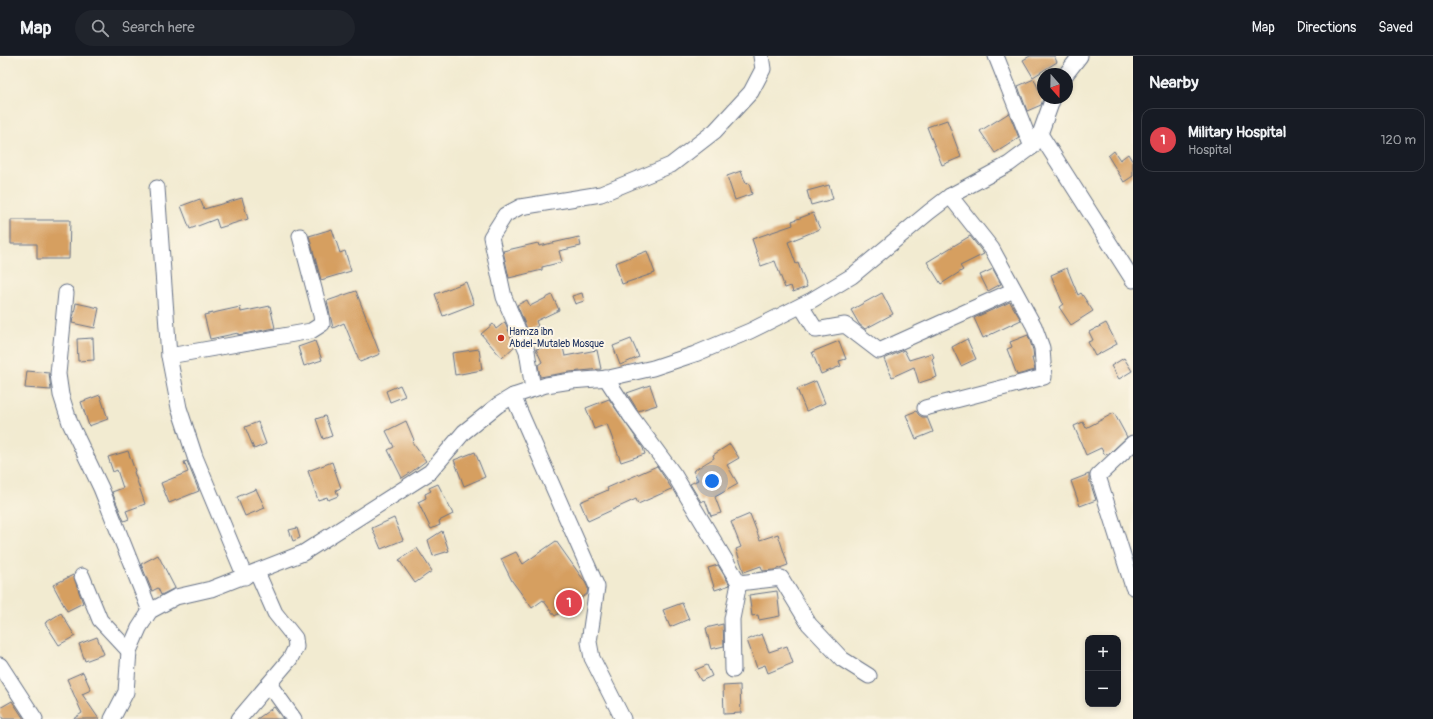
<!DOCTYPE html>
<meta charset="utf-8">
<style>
body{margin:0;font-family:Pangolin,sans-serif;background:#20242c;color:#f1f3f6}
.controls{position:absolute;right:12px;bottom:12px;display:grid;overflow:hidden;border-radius:8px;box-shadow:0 2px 6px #0003}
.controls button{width:36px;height:36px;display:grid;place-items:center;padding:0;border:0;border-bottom:1px solid #363941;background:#171b24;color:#f1f3f6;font:20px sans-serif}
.compass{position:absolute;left:1037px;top:12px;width:36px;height:36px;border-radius:50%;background:#171b24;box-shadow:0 2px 6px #0003;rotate:160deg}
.you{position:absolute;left:712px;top:425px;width:14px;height:14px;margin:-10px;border:3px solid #fff;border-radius:50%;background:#1a73e8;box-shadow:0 0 0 6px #1a73e833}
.badge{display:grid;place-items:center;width:26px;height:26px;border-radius:50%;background:#0f766e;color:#fff;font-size:13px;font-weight:700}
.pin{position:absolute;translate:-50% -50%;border:2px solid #fff;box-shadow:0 1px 4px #0006}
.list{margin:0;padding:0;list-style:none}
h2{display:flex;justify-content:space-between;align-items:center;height:52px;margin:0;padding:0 16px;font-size:17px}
h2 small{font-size:13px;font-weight:400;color:#9ea1a6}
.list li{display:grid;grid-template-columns:26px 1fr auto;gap:12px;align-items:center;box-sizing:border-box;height:64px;margin:0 8px 8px;padding:0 8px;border:1px solid #363941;border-radius:12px}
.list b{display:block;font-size:15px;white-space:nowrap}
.list p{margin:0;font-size:13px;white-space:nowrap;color:#9ea1a6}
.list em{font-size:13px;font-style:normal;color:#9ea1a6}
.icon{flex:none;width:22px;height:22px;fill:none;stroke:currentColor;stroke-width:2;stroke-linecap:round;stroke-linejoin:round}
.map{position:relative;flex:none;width:1133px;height:663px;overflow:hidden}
header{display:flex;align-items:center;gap:24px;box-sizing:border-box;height:56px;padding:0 20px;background:#171b24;border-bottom:1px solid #363941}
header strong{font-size:19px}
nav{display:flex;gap:22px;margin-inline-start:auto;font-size:14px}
.search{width:280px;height:36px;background:#20242c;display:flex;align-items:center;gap:10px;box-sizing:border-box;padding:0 14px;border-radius:22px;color:#9ea1a6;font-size:15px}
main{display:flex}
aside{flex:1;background:#171b24}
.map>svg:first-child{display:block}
</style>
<header>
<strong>Map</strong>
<div class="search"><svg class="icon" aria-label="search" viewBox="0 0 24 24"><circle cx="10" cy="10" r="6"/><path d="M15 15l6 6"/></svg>Search here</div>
<nav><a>Map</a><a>Directions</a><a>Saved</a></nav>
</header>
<main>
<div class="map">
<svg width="1133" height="663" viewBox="0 0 1133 663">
<rect width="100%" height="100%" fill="#fcf5e5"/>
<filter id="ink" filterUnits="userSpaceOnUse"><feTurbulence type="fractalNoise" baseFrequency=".025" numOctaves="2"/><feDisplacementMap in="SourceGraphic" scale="8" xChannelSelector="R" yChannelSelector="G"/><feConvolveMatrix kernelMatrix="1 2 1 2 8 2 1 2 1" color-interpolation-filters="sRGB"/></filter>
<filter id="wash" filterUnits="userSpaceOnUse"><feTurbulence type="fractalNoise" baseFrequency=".012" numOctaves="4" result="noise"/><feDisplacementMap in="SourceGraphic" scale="16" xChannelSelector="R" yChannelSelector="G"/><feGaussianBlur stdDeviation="0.9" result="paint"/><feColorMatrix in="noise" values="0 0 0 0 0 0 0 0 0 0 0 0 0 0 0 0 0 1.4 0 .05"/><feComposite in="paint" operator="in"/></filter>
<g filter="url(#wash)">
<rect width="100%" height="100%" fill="#f2ebd1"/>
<g id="blocks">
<g fill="#d69f61">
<polygon points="1030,0 1054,0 1057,6 1033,21 1023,4"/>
<polygon points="1034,23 1043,43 1041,49 1027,55 1018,30"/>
<polygon points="1009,57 1019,82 995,97 980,75"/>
<polygon points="947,64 961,101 942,109 927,71"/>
<polygon points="1114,95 1120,104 1128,98 1133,106 1133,120 1124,126 1108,100"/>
<polygon points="741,115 746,128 749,127 752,138 735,144 727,120"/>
<polygon points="829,129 833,143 811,149 807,135"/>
<polygon points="242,142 248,163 219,172 216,163 190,173 181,150 200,143 204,153"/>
<polygon points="813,157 820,173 788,186 796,208 798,207 807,231 793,236 791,230 785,232 775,205 761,210 752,183 793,169 792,165"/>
<polygon points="11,164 70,164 69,203 37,203 37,188 11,188"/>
<polygon points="332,173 340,197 345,195 351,215 321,224 309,180"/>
<polygon points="970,180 984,198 960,210 963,214 941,228 927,206"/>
<polygon points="579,181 581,190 559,195 562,206 542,211 542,214 509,222 503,195 538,187 539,190"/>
<polygon points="647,195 655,217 622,228 615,207"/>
<polygon points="1067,212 1078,239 1081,237 1093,255 1071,269 1059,251 1063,248 1051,219"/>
<polygon points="993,213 1001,228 988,235 980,219"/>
<polygon points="466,226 474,248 443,260 435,238"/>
<polygon points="356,235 380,298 360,306 344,267 333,272 327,245"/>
<polygon points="582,237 584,245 575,248 572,240"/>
<polygon points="882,237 893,258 865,273 859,268 851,254"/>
<polygon points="552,239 559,254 536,265 538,270 528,275 517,249 527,244 530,250"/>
<polygon points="1010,246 1021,264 983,282 974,262"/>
<polygon points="76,247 99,252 95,272 72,267"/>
<polygon points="270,250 275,272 238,279 238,277 210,283 204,259 240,251 241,256"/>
<polygon points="505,266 515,290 502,302 481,278 493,268 496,273"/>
<polygon points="1106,267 1117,288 1095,300 1088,286 1093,284 1089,276"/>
<polygon points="1028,279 1033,294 1034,302 1032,302 1035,314 1017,319 1007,293 1012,291 1010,286"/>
<polygon points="93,282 94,304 78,305 77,283"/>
<polygon points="631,283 639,301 620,309 613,290"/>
<polygon points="967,283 976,303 961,310 952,291"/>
<polygon points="315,285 322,304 304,310 298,291"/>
<polygon points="839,285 846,303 839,305 841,310 821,318 812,296"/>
<polygon points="562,287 565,300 597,294 601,313 570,316 540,321 538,309 542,306 536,293"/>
<polygon points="479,293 482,314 455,319 452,297"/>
<polygon points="904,294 909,304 932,297 934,301 932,303 937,321 919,327 914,311 892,321 884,303"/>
<polygon points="1124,302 1132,315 1119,323 1111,310"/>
<polygon points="27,315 49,317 51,334 25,332"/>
<polygon points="816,325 825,347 806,355 797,333"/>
<polygon points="400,329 405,340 390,346 386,335"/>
<polygon points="650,329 657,349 638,355 627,337"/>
<polygon points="100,339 108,363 89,370 81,346"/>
<polygon points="609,343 643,392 645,398 621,406 607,368 594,373 586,352"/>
<polygon points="916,355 919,359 922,361 927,361 933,376 916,383 906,359"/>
<polygon points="1114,357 1127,381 1110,397 1105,399 1101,392 1086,399 1074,370 1083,366 1086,372"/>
<polygon points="325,360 332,380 323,383 316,363"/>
<polygon points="406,365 414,384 412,386 426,405 410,417 402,422 388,394 394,391 386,375"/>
<polygon points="258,366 266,388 254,393 245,371"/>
<polygon points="730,388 739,402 727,409 738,428 715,441 721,457 711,460 705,444 701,446 690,428 698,424 693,415 714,402 713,399"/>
<polygon points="128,395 135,415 134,416 145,448 126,455 129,463 124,465 112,436 123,432 117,414 113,416 108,401"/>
<polygon points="475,396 485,421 464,430 454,404"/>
<polygon points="187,405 199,435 169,447 161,427 188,416 184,406"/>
<polygon points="332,406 341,432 336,434 338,440 328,444 327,441 318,444 308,415"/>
<polygon points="657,410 672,433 638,448 636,443 588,465 580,446 608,434 607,432"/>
<polygon points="1089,418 1089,423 1096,444 1080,450 1071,425"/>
<polygon points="438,428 453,458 439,465 440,469 431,473 418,446 426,442 425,438 431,435 429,432"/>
<polygon points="256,433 265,452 245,460 237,441"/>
<polygon points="750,458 760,484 778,478 788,509 774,514 763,515 761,510 744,516 736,493 741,491 731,466"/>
<polygon points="394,462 403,484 381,493 372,472"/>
<polygon points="297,472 300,482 293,485 289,474"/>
<polygon points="442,475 449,495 433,500 428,484"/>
<polygon points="556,485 585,526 588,532 587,538 555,560 543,544 532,552 512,525 501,503 516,496 523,508"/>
<polygon points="417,492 432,515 415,527 399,504"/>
<polygon points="158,499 175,532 161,539 158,532 152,535 141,508"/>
<polygon points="718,509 730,529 715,534 708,512"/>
<polygon points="73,519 83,547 67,555 53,529"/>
<polygon points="777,535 780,560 759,564 758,559 752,560 749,539"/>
<polygon points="682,547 689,563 670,571 663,554"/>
<polygon points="61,557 75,580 59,589 45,567"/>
<polygon points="723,568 724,590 711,593 706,572"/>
<polygon points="762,578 769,596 787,590 793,607 768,617 765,609 757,612 747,584"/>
<polygon points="97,581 104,598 85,605 79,588"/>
<polygon points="707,609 712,620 701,625 695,614"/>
<polygon points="83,616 91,634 82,638 99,663 73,663 82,657 67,623"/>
<polygon points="740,629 741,657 724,658 723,630"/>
<polygon points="12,645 24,663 3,663 0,658 0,652"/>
<polygon points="274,651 283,663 257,663"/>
</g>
</g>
</g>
<g filter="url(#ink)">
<use href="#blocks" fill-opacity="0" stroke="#667186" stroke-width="1"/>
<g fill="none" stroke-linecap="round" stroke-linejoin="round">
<g stroke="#667186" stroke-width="17">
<g id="minor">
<polyline points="996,0 1032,91"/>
<polyline points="1066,18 1080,0"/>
<polyline points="1040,78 1133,224"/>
<polyline points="157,132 169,300 179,352 195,401 245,521"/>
<polyline points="66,237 58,318 61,339 70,367 101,432 150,555"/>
<polyline points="801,250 816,274 845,269 879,295 1014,234"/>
<polyline points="169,300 311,275 322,268 321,259 300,180"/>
<polyline points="606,322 630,359 675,420 739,527 781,522 809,568 842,603 869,620"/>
<polyline points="533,333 527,295 504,241 491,181 505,159 520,151 601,138 671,109 715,75 751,36 763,13 761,0"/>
<polyline points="513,340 597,531 589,586 592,602 623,663"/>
<polyline points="925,352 1044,321 1042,292 1034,270 992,193 950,140"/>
<polyline points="1133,387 1098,420 1133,531"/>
<polyline points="82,520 100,564 129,595"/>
<polyline points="0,609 35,663"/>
<polyline points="733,614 732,563 739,527"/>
<polyline points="269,628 294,663"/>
<polyline points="112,663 126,636 129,595 139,572 150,555 176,541 211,533 303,497 430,416 464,376 498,349 513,340 546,329 571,325 609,322 653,312 695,298 750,275 812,244 852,220 929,156 950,140 1009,108 1032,91 1040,78 1053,42"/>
<polyline points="239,663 290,603 296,591 295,582 275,557 257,516"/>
</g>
</g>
<use href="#minor" stroke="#fff" stroke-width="15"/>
</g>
</g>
<circle fill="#c8321e" stroke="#fcf5e5" stroke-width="1.5" cx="501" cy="282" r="4"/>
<g text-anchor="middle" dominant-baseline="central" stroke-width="4" stroke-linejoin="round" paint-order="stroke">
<g font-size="10" fill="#1b2f5e" stroke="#fcf5e5" text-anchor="start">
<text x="509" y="276">Hamza ibn<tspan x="509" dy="12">Abdel-Mutaleb Mosque</tspan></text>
</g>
</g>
</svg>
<div class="controls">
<button>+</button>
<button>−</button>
</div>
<svg class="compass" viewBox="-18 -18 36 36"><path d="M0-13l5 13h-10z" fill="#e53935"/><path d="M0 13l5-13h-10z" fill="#9ea1a6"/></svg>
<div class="you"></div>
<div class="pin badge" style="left:569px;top:547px;background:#e0444e">1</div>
</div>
<aside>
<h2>Nearby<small></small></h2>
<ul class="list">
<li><span class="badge" style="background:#e0444e">1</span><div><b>Military Hospital</b><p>Hospital</p></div><em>120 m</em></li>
</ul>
</aside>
</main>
